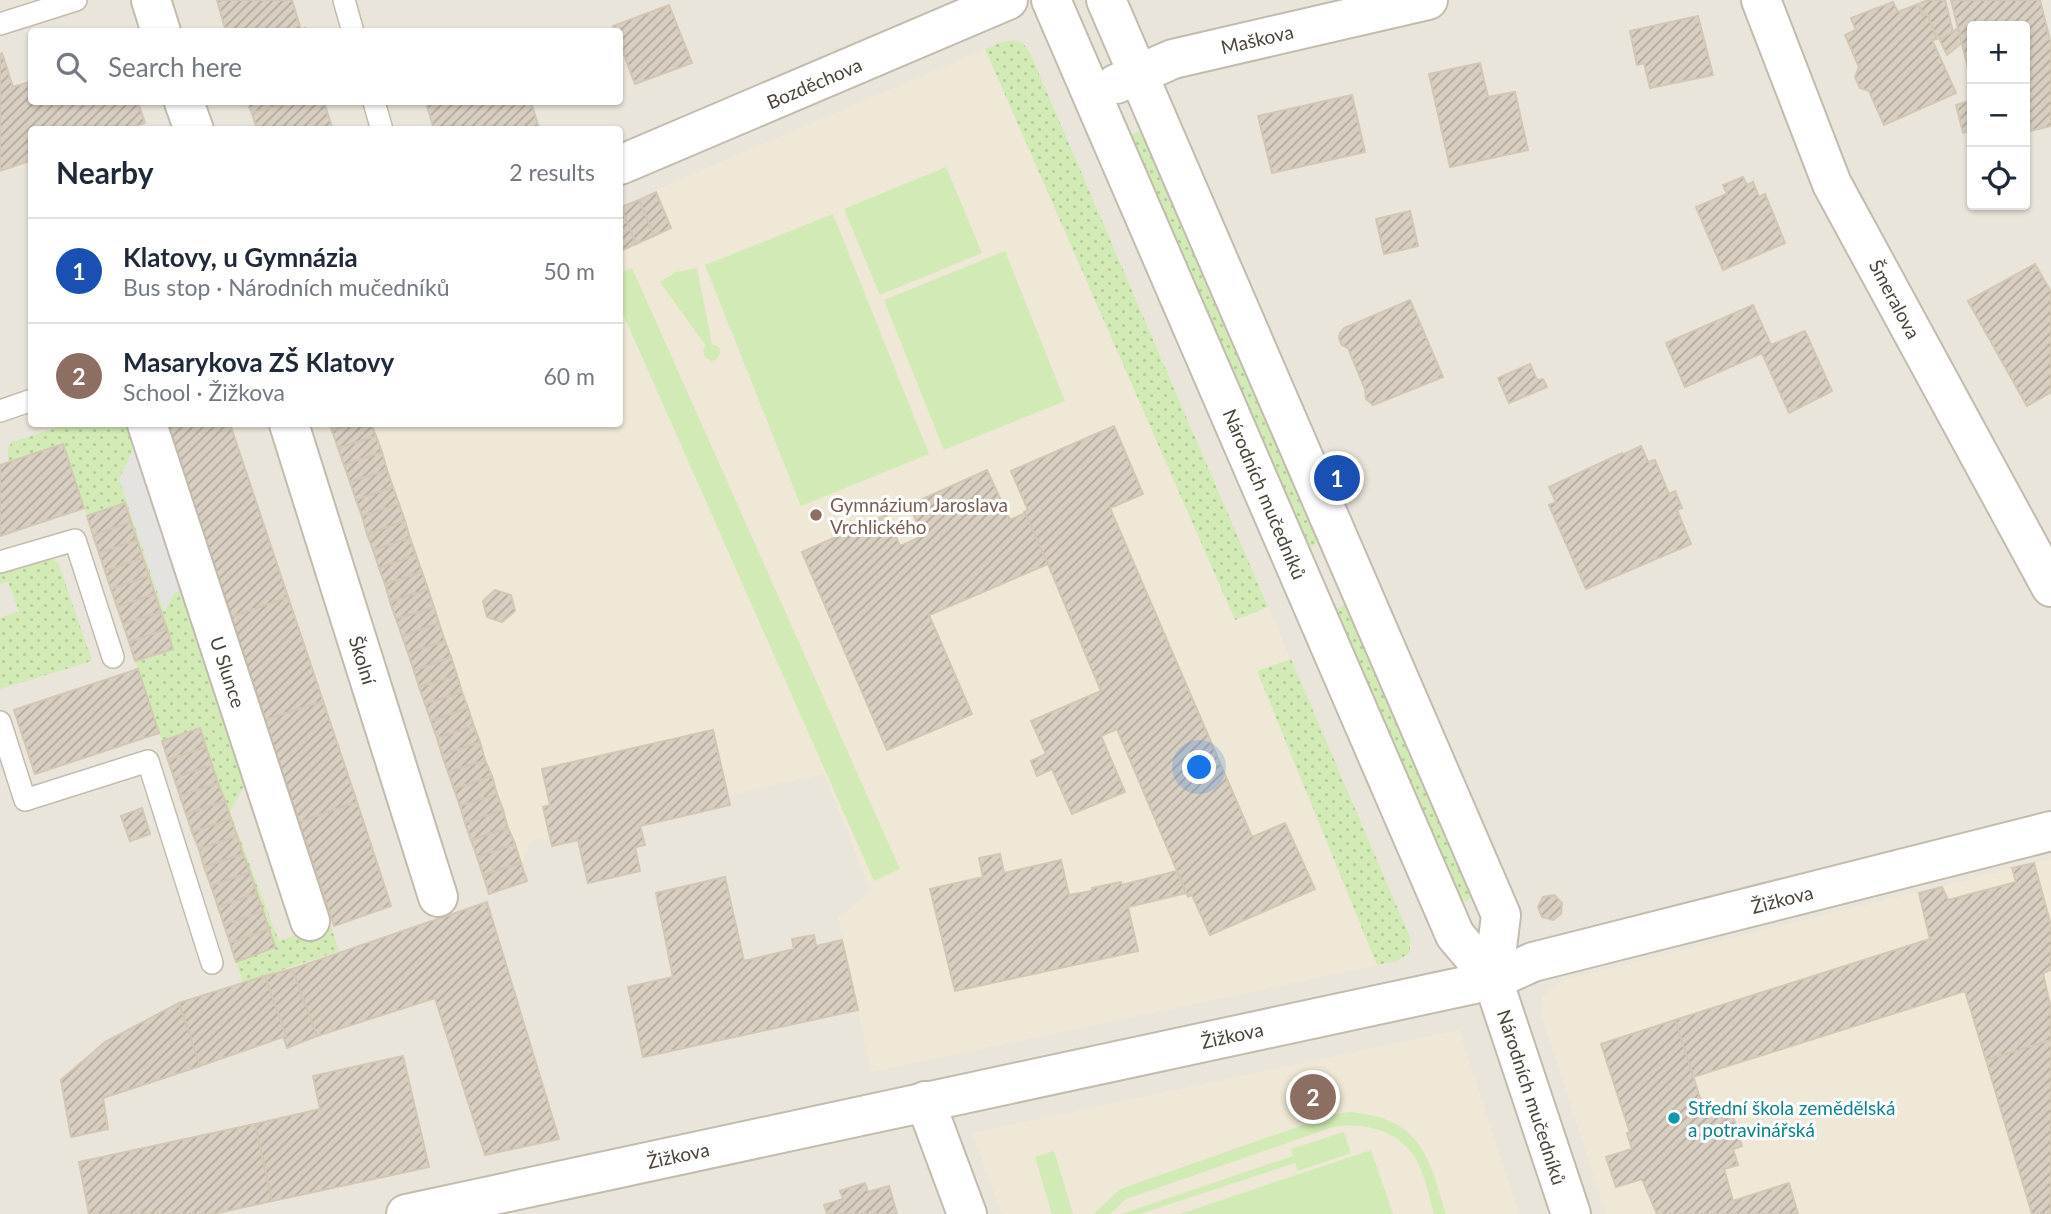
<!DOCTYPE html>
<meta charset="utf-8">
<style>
body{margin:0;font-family:Lato,sans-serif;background:#f6f6f7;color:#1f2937}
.controls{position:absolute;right:21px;top:21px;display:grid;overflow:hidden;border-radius:7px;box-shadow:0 2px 5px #0004}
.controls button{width:63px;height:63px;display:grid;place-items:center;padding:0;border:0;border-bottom:2px solid #e0e1e3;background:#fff;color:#1f2937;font:35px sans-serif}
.you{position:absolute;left:1200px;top:768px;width:24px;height:24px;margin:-18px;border:5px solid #fff;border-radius:50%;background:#1a73e8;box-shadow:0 0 0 10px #1a73e833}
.badge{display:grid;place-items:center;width:46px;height:46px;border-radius:50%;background:#fc3f1d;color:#fff;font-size:23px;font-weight:700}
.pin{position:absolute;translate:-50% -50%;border:4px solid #fff;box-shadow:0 2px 7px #0006}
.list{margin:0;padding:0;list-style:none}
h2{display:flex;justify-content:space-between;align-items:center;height:91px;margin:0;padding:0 28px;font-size:30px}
h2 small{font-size:23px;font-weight:400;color:#747a83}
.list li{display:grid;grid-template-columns:46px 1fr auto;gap:21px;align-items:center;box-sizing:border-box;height:105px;padding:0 28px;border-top:2px solid #e0e1e3}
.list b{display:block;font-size:26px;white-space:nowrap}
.list p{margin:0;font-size:23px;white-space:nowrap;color:#747a83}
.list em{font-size:23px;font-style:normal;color:#747a83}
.icon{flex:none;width:38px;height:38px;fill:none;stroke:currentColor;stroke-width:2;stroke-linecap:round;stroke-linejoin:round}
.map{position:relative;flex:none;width:2051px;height:1214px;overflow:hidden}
.search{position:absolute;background:#fff;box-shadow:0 2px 5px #0004;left:28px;top:28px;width:595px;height:77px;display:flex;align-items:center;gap:18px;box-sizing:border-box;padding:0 24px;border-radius:7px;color:#747a83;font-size:26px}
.panel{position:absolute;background:#fff;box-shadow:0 2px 5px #0004;left:28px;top:126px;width:595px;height:301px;border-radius:7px}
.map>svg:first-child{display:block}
</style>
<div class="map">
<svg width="2051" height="1214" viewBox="0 0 2051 1214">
<defs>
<pattern id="grass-dots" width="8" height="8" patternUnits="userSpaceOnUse" patternTransform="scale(1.75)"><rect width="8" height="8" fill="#d2eab5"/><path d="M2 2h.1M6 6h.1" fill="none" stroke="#b6ca9c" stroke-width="1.8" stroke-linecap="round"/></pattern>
<pattern id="building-hatch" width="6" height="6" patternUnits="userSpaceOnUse" patternTransform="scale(1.75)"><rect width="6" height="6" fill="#d8cfc1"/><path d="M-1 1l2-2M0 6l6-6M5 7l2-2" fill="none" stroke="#b1aa9e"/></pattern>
</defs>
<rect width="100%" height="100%" fill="#f6f3ec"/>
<path fill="#eae5da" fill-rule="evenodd" d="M0 0H2051V1214H0ZM1972 26H2025V205H1972ZM32 32H620V102H32ZM32 130H620V424H32Z"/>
<g fill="#efe8d6">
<polygon points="1014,40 1023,43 1030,53 1410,937 1410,952 1397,961 871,1072 838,918 871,892 824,774 728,795 712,730 542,769 550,805 543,807 550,839 531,840 521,865 372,424 620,424 620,250 671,228 655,190 1002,42"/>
<polygon points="2051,859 2051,1214 1606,1214 1541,1014 1542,998 1549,990 1564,980"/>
<polygon points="1459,1030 1519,1214 1002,1214 972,1133"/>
</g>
<g fill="url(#grass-dots)">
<polygon points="1014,40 1023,43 1030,53 1268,607 1235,620 985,49 1002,42"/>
<polygon points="1140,131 1144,135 1317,536 1317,542 1313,546 1307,546 1130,141 1130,135"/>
<polygon points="68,424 133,424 164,611 174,593 187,587 250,774 230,812 279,941 323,925 316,882 339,951 243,983 63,444 8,462 8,448 12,442"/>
<polygon points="44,556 53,558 59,565 92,661 0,689 0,618 19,611 8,582 0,584 0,571"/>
<polygon points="1347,604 1473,893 1468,901 1461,900 1457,895 1333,610"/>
<polygon points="1291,659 1410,937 1410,952 1397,961 1377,965 1257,671"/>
</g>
<g fill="#d2eab5">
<polygon points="946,167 982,253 880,295 844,209"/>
<polygon points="833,214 929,454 801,506 705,265"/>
<polygon points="1005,251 1065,401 944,450 884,300"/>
<polygon points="632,268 900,869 874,881 620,307 620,273"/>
<polygon points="697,268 712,344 719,347 720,353 717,359 712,361 705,358 703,350 706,346 660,282 676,272"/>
<path d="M1350 1112C1421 1119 1428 1154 1446 1214H1434C1430 1199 1426 1182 1420 1167 1405 1132 1367 1121 1333 1127L1126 1199 1110 1214H1094L1120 1189 1331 1115Z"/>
<polygon points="1344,1132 1351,1153 1298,1171 1295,1163 1140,1214 1121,1214 1293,1156 1291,1149"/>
<polygon points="1371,1150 1393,1214 1180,1214"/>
<polygon points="1054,1151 1073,1214 1052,1214 1035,1157"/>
</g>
<polygon fill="#e5e3e0" points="138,438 187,587 174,593 164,612 119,479"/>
<g fill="url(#building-hatch)" stroke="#d3c7b4" stroke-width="2">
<polygon points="217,0 292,0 301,30 305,28 306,32 226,32"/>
<polygon points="1928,0 1945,0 1953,32 1940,40 1938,35 1936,36 1927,14 1923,16 1918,4"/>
<polygon points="1951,0 2040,0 2051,44 2051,126 2025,132 2025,26 1972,26 1972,84"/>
<polygon points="1893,2 1898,12 1918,4 1923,16 1927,14 1937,39 1932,40 1956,93 1884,125 1869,91 1860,88 1855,77 1859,67 1845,35 1856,30 1851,18"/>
<polygon points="669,5 692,63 635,84 620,44 620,32 615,32 613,26"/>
<polygon points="1698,16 1713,75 1650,88 1644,63 1637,65 1630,31"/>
<polygon points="1958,28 1962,43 1947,55 1940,40"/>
<polygon points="2,53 13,87 32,81 32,102 138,102 145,123 125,130 32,130 32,160 0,171 0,54"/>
<polygon points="1480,63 1488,97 1515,92 1528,150 1450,167 1429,74"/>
<polygon points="1352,95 1365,152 1272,173 1258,116"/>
<polygon points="1972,100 1972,130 1963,133 1956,105"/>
<polygon points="247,102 292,102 252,113"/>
<polygon points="292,102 324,102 333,130 257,130 252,113"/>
<polygon points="426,102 531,102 539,128 434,130"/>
<polygon points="1743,177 1747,185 1753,182 1759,197 1765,194 1785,243 1723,270 1696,207 1727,194 1723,185"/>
<polygon points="656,192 671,228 654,236 639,200"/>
<polygon points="639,200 654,236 636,244 621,207"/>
<polygon points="621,207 636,244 620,251 620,208"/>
<polygon points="1410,211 1418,246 1384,254 1376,219"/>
<polygon points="2035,264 2051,292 2051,392 2027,406 1968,301"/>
<polygon points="1410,300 1443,377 1373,405 1366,399 1365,389 1348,348 1342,345 1339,339 1340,333 1344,328"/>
<polygon points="1753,305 1771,345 1805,331 1832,391 1789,413 1762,353 1685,387 1666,343"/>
<polygon points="1530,364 1537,380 1543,379 1547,387 1509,403 1498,378"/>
<polygon points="166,424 230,424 288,597 231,617"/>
<polygon points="330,424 353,424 332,431"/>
<polygon points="353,424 371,424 376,436 338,448 332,431"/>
<polygon points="1114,426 1143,494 1110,508 1252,837 1285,823 1315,889 1210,935 1192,895 1188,897 1117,729 1101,736 1125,792 1072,814 1052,769 1037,776 1031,761 1046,754 1031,721 1101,691 1048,564 1024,512 1028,510 1011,471"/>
<polygon points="376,436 382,452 344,465 338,448"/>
<polygon points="63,444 84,508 0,536 0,465"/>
<polygon points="1641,446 1648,462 1655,460 1669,494 1675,491 1682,508 1677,510 1691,544 1586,589 1549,505 1556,502 1549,487 1622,453 1622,455"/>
<polygon points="382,452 387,470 350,482 344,465"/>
<polygon points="387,470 393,487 356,500 350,482"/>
<polygon points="987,470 1010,520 1025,513 1048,564 929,615 972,714 887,750 802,552 886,515 900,546 923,536 909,505"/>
<polygon points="393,487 399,504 362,516 356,500"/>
<polygon points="125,503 131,522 93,535 87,516"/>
<polygon points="399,504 405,521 367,534 362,516"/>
<polygon points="405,521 410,538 373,550 367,534"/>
<polygon points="131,522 137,540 99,553 93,535"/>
<polygon points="410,538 416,555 379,568 373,550"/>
<polygon points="137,540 143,558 105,571 99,553"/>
<polygon points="416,555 422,572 385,584 379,568"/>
<polygon points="143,558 149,576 111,589 105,571"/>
<polygon points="422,572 428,589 390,602 385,584"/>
<polygon points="149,576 155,594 117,607 111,589"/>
<polygon points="428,589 434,607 396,619 390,602"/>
<polygon points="495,590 511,595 515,611 502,622 487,617 483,601"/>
<polygon points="155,594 161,612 123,624 117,607"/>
<polygon points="288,597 323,701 265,720 231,617"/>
<polygon points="434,607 439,623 402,636 396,619"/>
<polygon points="161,612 167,629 129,642 123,624"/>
<polygon points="439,623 445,641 408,653 402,636"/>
<polygon points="167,629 173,649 135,661 129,642"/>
<polygon points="445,641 451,657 414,671 408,653"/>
<polygon points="451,657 457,675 419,687 414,671"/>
<polygon points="138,669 159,733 35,774 14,710"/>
<polygon points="457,675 462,692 425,704 419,687"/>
<polygon points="462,692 468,708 431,721 425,704"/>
<polygon points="323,701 357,802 299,822 265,720"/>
<polygon points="468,708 474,726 437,738 431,721"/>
<polygon points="474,726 480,742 442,755 437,738"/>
<polygon points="200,728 206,747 168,760 162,741"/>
<polygon points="713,730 730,805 640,826 645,845 635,847 640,871 588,883 578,840 552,846 543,807 550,805 542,769"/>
<polygon points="480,742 485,760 448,772 442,755"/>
<polygon points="206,747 212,765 174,778 168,760"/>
<polygon points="485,760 492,776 454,789 448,772"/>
<polygon points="212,765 218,783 180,796 174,778"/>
<polygon points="492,776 497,794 460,806 454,789"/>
<polygon points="218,783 225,801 186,814 180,796"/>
<polygon points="497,794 503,810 465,823 460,806"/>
<polygon points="225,801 231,819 192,832 186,814"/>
<polygon points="357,802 391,906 334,926 299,822"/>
<polygon points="142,808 150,834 130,841 121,816"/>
<polygon points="503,810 508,828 471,840 465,823"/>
<polygon points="231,819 237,836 199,849 192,832"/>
<polygon points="508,828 515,844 477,857 471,840"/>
<polygon points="237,836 243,854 204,867 199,849"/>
<polygon points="515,844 521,863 483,875 477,857"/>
<polygon points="243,854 250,872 211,886 204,867"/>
<polygon points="1000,854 1004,873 1061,860 1069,895 1092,891 1092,888 1121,882 1122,885 1177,871 1186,893 1128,907 1138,951 955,991 930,889 983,877 979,858"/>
<polygon points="521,863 527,881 489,894 483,875"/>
<polygon points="2034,863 2051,925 2051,970 2043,973 2051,1009 2051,1040 1986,1060 1965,991 1693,1077 1675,1020 1930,939 1919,893 1942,887 1948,900 2016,882 2012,868"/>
<polygon points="250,872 257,893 218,907 211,886"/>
<polygon points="725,877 744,961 794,949 792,939 814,935 816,946 842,940 858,1010 643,1057 628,987 673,977 656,893"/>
<polygon points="257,893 263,911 224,925 218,907"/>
<polygon points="1554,895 1562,903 1561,914 1553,920 1542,917 1538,907 1543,897"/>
<polygon points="487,902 559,1139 485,1155 435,998 317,1036 292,969"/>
<polygon points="263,911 269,929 230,943 224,925"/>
<polygon points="269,929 275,947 236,962 230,943"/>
<polygon points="292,969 317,1036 287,1048 283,1036 286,1036 265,976"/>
<polygon points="265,976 286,1036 200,1066 179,1003"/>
<polygon points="179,1003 200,1066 103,1098 108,1129 71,1137 61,1080 105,1042"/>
<polygon points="1675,1020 1704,1110 1718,1105 1723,1119 1733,1116 1742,1146 1733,1149 1738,1165 1724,1169 1733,1201 1789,1183 1798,1214 1657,1214 1642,1179 1616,1187 1606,1157 1632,1149 1627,1133 1630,1133 1601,1044"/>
<polygon points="2051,1040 2051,1214 2032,1214 1986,1060"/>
<polygon points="403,1056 429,1167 272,1201 255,1124 320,1109 313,1076"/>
<polygon points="255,1124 272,1201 213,1214 89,1214 79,1162"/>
<polygon points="865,1183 868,1192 889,1186 897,1214 827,1214 824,1205 843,1199 840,1191"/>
</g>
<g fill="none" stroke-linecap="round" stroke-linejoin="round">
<g stroke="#c2bbae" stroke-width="24">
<g id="service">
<polyline points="344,0 353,32"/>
<polyline points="0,24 76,0"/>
<polyline points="374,102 382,130"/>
<polyline points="0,411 32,400"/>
<polyline points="0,562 75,540 113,657"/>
<polyline points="0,722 25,800 148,761 212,963"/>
</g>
</g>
<g stroke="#c2bbae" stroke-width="42">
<g id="minor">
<polyline points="151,0 161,32"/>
<polyline points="1051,0 1455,935 1493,980 1571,1214"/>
<polyline points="1106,0 1501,915 1493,980"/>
<polyline points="1761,0 1832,184 2051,587"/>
<polyline points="1116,84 1173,59 1428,0"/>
<polyline points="184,102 194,130"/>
<polyline points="620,165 1008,0"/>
<polyline points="147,424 310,921"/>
<polyline points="289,424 438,897"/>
<polyline points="925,1101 967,1214"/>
<polyline points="406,1214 1493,980 1533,962 2051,831"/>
</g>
</g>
<use href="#service" stroke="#fff" stroke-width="21"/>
<use href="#minor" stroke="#fff" stroke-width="38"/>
</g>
<circle fill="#8d6e63" stroke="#fff" stroke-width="2.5" cx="816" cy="515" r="7"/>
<circle fill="#0f9aa8" stroke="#fff" stroke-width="2.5" cx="1674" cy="1118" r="7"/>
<g text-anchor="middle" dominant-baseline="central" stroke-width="6" stroke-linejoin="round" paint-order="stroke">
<g font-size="19" fill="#4b4439" stroke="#fff">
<text transform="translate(1257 39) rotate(-13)">Maškova</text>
<text transform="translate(814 83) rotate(-23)">Bozděchova</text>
<text transform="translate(1895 299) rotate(62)">Šmeralova</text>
<text transform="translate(1265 494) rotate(67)">Národních mučedníků</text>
<text transform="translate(363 660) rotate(73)">Školní</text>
<text transform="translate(228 672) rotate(72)">U Slunce</text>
<text transform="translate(1782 899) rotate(-14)">Žižkova</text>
<text transform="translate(1232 1035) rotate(-12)">Žižkova</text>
<text transform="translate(1532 1097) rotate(72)">Národních mučedníků</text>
<text transform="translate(678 1155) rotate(-12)">Žižkova</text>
</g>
<g font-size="19" fill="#785e54" stroke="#fff" text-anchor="start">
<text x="830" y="504">Gymnázium Jaroslava<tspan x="830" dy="22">Vrchlického</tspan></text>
</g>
<g font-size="19" fill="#0d838f" stroke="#fff" text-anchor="start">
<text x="1688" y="1107">Střední škola zemědělská<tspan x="1688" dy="22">a potravinářská</tspan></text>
</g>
</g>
</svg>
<div class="controls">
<button>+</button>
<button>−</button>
<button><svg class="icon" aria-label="locate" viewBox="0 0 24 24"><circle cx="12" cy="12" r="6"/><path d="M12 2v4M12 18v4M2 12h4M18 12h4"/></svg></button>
</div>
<div class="you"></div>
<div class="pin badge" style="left:1337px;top:478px;background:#1a4fb4">1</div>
<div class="pin badge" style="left:1313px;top:1097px;background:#8d6e63">2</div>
<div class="search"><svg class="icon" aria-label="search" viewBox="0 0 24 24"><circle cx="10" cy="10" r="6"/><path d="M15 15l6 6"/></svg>Search here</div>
<section class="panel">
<h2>Nearby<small>2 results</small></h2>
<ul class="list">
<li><span class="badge" style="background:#1a4fb4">1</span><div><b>Klatovy, u Gymnázia</b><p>Bus stop · Národních mučedníků</p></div><em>50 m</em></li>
<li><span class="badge" style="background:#8d6e63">2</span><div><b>Masarykova ZŠ Klatovy</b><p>School · Žižkova</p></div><em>60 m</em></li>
</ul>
</section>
</div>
